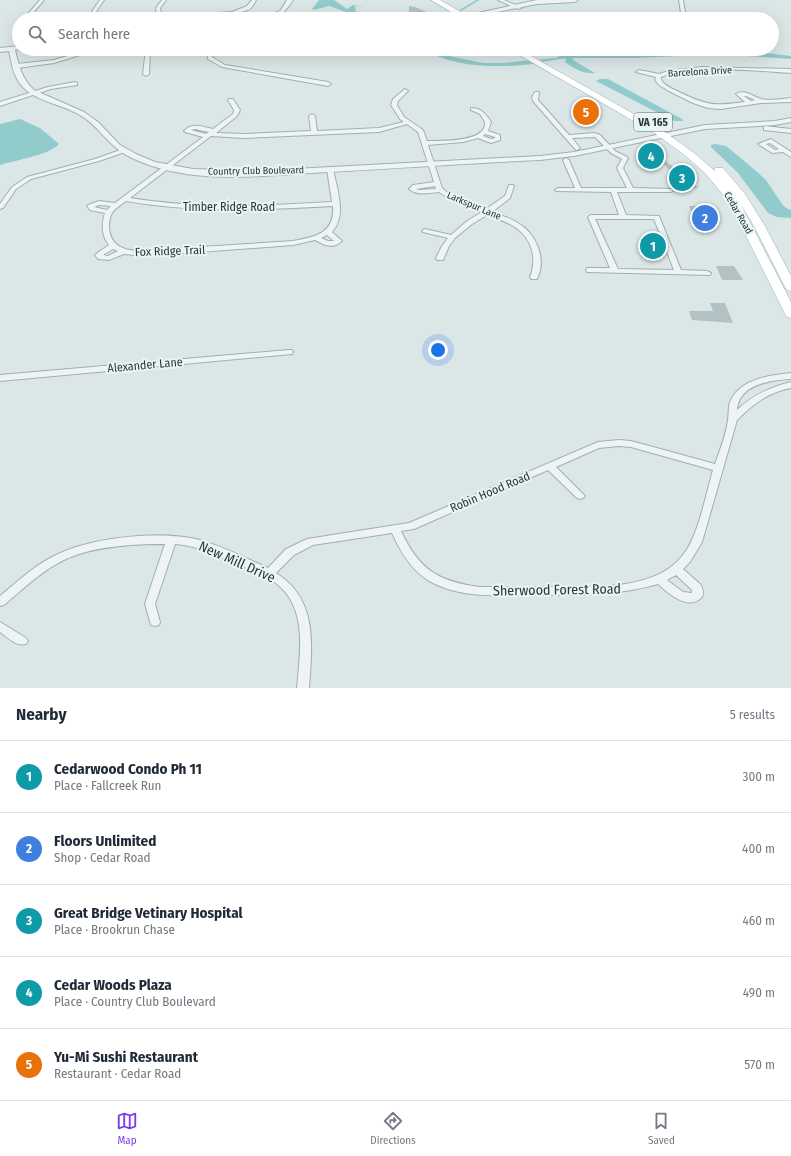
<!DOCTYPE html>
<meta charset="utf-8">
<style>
body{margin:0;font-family:"Fira Sans Condensed",sans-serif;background:#f6f6f7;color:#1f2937}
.you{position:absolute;left:438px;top:350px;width:14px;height:14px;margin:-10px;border:3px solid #fff;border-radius:50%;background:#1a73e8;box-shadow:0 0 0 6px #1a73e833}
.badge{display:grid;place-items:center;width:26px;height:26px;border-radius:50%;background:#7c3aed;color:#fff;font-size:13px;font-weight:700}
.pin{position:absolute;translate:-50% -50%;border:2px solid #fff;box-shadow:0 1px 4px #0006}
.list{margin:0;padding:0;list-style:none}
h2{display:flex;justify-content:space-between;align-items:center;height:52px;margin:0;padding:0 16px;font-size:17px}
h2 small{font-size:13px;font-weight:400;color:#747a83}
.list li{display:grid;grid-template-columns:26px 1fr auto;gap:12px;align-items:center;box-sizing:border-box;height:72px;padding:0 16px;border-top:1px solid #e0e1e3}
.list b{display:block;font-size:15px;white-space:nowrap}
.list p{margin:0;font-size:13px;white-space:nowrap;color:#747a83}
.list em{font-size:13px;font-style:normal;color:#747a83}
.icon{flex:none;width:22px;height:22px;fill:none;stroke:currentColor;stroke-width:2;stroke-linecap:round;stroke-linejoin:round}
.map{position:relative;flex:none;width:791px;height:688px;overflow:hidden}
.search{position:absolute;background:#fff;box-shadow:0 4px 16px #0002;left:12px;right:12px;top:12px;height:44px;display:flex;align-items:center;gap:10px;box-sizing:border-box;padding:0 14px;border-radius:22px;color:#747a83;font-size:15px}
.sheet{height:412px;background:#fff}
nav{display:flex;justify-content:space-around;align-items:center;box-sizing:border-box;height:56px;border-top:1px solid #e0e1e3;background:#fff;font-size:11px;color:#747a83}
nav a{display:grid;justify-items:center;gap:2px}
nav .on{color:#7c3aed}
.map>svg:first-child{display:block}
</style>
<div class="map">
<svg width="791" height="688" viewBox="0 0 791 688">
<rect width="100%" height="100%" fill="#dbe6e7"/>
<g fill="#92cbcb">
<polygon points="319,0 334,0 347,9 353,5 366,7 355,6 356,12 377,19 366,19 329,6 314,10 312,9"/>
<path d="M423 49H432L449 56 483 63H503L556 58 564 54 583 51 635 54 705 49 749 51 791 56V59L719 54 637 58H573V60L595 73C585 75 573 68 565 62L566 59C556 58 543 63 532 64 496 68 455 68 423 49Z"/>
<polygon points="600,79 608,79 682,119 683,121 674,121 596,81"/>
<path d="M20 119 40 128 59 144C50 155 15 160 0 165V124Z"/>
<polygon points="715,144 726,146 755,170 766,180 782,204 786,208 791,210 791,218 777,217 768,213 738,173 711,147 711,145"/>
</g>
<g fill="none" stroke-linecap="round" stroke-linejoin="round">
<polyline stroke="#92cbcb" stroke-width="1.5" points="461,10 478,0"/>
</g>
<g fill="#b2c2c4">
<polygon points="409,6 415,7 429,13 419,16 409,12"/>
<polygon points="653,152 676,169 681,168 698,188 685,189 659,158 650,161 641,155"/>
<polygon points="689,206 709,206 719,224 697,224"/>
<polygon points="716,266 734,266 743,280 722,280"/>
<polygon points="710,303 725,303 733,323 692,320 689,311 713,311"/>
</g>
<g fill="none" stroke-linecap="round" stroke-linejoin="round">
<g stroke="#a0afb1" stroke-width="2">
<g id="minor">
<polygon points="40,0 44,0 31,15 31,19 27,19 27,15"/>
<polygon points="100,0 104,0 97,10 95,19 91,19 93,10"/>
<path d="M162 0H166L160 8 162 17 232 12 247 6 252 0H256C255 2 253 6 251 8 238 18 167 19 148 19L157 17 156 8Z"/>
<polygon points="498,0 504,0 522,8 518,9"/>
<polygon points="679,0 683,0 686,19 682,19"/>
<polygon points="91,49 99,49 54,63 17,68 14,66 17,64 54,60"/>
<polygon points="146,49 150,49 149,74 146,76 143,74"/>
<polygon points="207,49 211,49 212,57 225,65 328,82 331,84 328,86 222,67 208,59"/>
<path d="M702 67 791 69V73C755 71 694 64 661 77V80C665 86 673 89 679 92 708 106 714 106 745 102L736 94C745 89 752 96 761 99 769 101 782 99 791 98V102L761 103 721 109 708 108 693 103 669 91 659 85 655 80 656 77 636 72 639 70 659 74 669 71ZM744 96H746L755 100 751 101Z"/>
<polygon points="75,82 77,83 77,85 51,89 0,106 0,102 48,87"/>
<path d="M405 89 408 91 398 101 397 105 404 117 423 130 427 141C440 141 478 142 484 128 485 126 485 124 485 122L480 114 471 110V108C481 108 486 114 491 122L488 131 500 135V140L491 143 478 138 463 142 428 145 442 188 449 194 486 209 505 196 509 185H513L514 186 510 198 492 212C500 215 510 218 518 223 536 233 547 259 537 279H531L530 277C538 258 531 236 513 226 505 221 496 218 487 215L472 224 455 238 449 246 443 260H437L436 258 442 246 448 238 423 232 422 231 423 230 425 229 451 235 467 221 482 212 445 196 439 192C428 193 417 196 409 189L413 185 434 182 418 132 407 124 379 132 244 138 211 136 130 198C197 209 264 206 332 202L327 169 330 167 333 169C337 189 347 216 332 232L342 241 338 244 333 246 325 245 315 240 293 245 145 256 124 254 109 260 98 259 95 255 100 251 109 245C102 237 101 224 105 213L90 210 87 206 88 205 99 201 115 203 203 137 185 132 184 131C192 122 203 127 213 129L233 114 234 110 228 100 229 99H233L240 110 237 116 216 133 244 134 311 131 309 116 312 114 315 116 317 131 379 128 404 122 400 119 391 105 393 99ZM195 129 209 132 206 134 191 130ZM485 134 495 137V138L491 139 483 136ZM435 186 436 189 419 190 416 189ZM126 201C195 213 263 210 333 206 335 233 316 237 293 241L138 251C121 250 109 244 109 225 109 221 110 217 112 213 114 209 121 205 126 201ZM99 205 111 206 107 210 94 207ZM327 235 334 241H328L321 238ZM113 249 118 251 108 256 103 255Z"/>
<path d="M535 92H539L538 100 569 135 595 133 600 135 615 151 627 157 628 158 623 168 633 188 673 189 674 190 671 192H617L626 215 659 216 681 270 707 271 711 273 710 275 587 272 586 270 587 268H610L588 217 591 215H619L611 192 556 191 555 190 558 188H575L563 160 566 158 569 160 581 188H627L617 168 622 159 611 153 595 137 572 138 580 148 577 150 575 149 533 101 532 97ZM595 219H654L674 270 618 269Z"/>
<path d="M771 139 791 152V157L783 152 772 153 758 144ZM770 143 779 149 775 150 766 144Z"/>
<polygon points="123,149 126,151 125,152 99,161 31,179 16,189 3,208 0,209 0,204 12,187 27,177 95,159"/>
<polygon points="289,350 292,350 293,352 292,354 0,381 0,375"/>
<path d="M791 373V379C771 380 739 384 737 410 753 395 770 387 791 382V388C769 392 753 404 737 420L702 542 690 562 683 569 701 585C703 590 705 596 700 599 686 610 667 592 658 584 617 596 576 595 535 595 501 595 464 599 433 583 413 573 401 553 392 533L313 545 294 555 276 573C318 599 312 645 309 688H297C300 653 308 609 277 584 266 575 252 570 239 565 217 555 199 546 175 544L155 604 160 622 159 625 155 626 151 625 145 604 165 544C132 544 89 546 60 562 39 573 22 590 4 605L0 606V596C17 582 34 566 54 556 90 537 161 530 200 540 221 546 248 559 268 568L286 549 307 539 409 523 598 442 619 440 631 441 715 464C720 450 726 435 728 420 729 414 728 408 730 402 739 379 770 375 791 373ZM619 446 631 447 713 470C706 494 698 537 683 555 656 591 592 587 552 587 528 587 503 587 479 587 438 581 419 570 401 531L414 529 548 470 577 498 580 499 583 498 585 496 556 467 599 448ZM676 575 692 590V593L683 592 667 580Z"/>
<path d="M0 622 26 638 28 641 26 644C17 647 7 637 0 632Z"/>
</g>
</g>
<g stroke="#a0afb1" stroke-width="2">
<g id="tertiary">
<path d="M287 0H293C286 11 279 19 265 19L281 10Z"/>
<polygon points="537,0 578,0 575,2 537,4 462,19 455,18"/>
<path d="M19 46V49H21L15 50C19 66 22 79 34 90L84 112 98 122 120 145 136 154 155 162 193 169 256 171 540 156 574 152 705 125 775 121 791 118V122L775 125 705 129 574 156 540 160C470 163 400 168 329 172 265 175 190 187 130 157 109 147 99 126 80 115 59 102 28 102 16 77 12 69 11 59 9 51L0 52V48Z"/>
<polygon points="764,126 791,129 791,133 764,130"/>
</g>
</g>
<g stroke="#99b2b4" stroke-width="1">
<g id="primary">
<polygon points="431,0 440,0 473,19 463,19"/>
<polygon points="509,49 519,49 662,130 694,153 715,171 715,168 723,168 745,194 765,226 791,276 791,291 787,290 785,287 754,226 740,203 791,302 791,318 787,317 785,314 729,202 706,174 687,157 656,134"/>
</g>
</g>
<use href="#minor" fill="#eef4f5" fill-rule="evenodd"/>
<use href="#tertiary" fill="#eef4f5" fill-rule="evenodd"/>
<use href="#primary" fill="#fff" fill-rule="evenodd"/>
</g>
<g text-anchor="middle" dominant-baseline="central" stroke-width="4" stroke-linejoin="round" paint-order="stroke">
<g font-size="10" fill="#243b3e" stroke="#eaf4f5">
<text transform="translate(700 72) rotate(-3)">Barcelona Drive</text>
<text transform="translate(256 171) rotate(-1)">Country Club Boulevard</text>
<text transform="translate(474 206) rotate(23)">Larkspur Lane</text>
<text transform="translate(738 213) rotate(60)">Cedar Road</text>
</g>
<rect fill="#eaf4f5" stroke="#5f7275" stroke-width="1" x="634" y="113" width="38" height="18" rx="3"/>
<g font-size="11" font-weight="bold" fill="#243b3e">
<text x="653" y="122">VA 165</text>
</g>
<g font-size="12" fill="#243b3e" stroke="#eaf4f5">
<text x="229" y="207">Timber Ridge Road</text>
<text transform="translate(170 251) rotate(-2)">Fox Ridge Trail</text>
<text transform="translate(145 365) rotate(-5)">Alexander Lane</text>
<text transform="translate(490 492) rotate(-23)">Robin Hood Road</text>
</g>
<g font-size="14" fill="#243b3e" stroke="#eaf4f5">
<text transform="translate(237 562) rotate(24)">New Mill Drive</text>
<text transform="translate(557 590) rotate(-1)">Sherwood Forest Road</text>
</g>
</g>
</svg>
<div class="you"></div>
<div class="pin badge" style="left:653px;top:246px;background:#0f9aa8">1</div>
<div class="pin badge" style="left:705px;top:218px;background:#3f7fe0">2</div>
<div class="pin badge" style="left:682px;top:178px;background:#0f9aa8">3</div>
<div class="pin badge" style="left:651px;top:156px;background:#0f9aa8">4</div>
<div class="pin badge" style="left:586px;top:112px;background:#e8710a">5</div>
<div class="search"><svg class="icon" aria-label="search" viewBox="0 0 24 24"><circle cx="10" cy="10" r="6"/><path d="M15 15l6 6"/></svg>Search here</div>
</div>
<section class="sheet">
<h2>Nearby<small>5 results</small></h2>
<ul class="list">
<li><span class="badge" style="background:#0f9aa8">1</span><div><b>Cedarwood Condo Ph 11</b><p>Place · Fallcreek Run</p></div><em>300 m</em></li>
<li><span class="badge" style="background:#3f7fe0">2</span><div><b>Floors Unlimited</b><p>Shop · Cedar Road</p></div><em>400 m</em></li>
<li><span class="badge" style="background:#0f9aa8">3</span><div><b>Great Bridge Vetinary Hospital</b><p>Place · Brookrun Chase</p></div><em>460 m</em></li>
<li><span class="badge" style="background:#0f9aa8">4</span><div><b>Cedar Woods Plaza</b><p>Place · Country Club Boulevard</p></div><em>490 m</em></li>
<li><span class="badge" style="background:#e8710a">5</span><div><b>Yu-Mi Sushi Restaurant</b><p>Restaurant · Cedar Road</p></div><em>570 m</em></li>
</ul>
</section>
<nav>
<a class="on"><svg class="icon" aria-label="map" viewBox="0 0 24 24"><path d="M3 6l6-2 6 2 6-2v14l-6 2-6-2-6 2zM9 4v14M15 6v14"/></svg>Map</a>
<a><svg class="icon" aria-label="directions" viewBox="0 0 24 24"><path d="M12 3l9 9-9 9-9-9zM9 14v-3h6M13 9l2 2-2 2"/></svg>Directions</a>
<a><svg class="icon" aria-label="saved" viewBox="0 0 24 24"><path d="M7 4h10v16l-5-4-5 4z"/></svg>Saved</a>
</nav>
